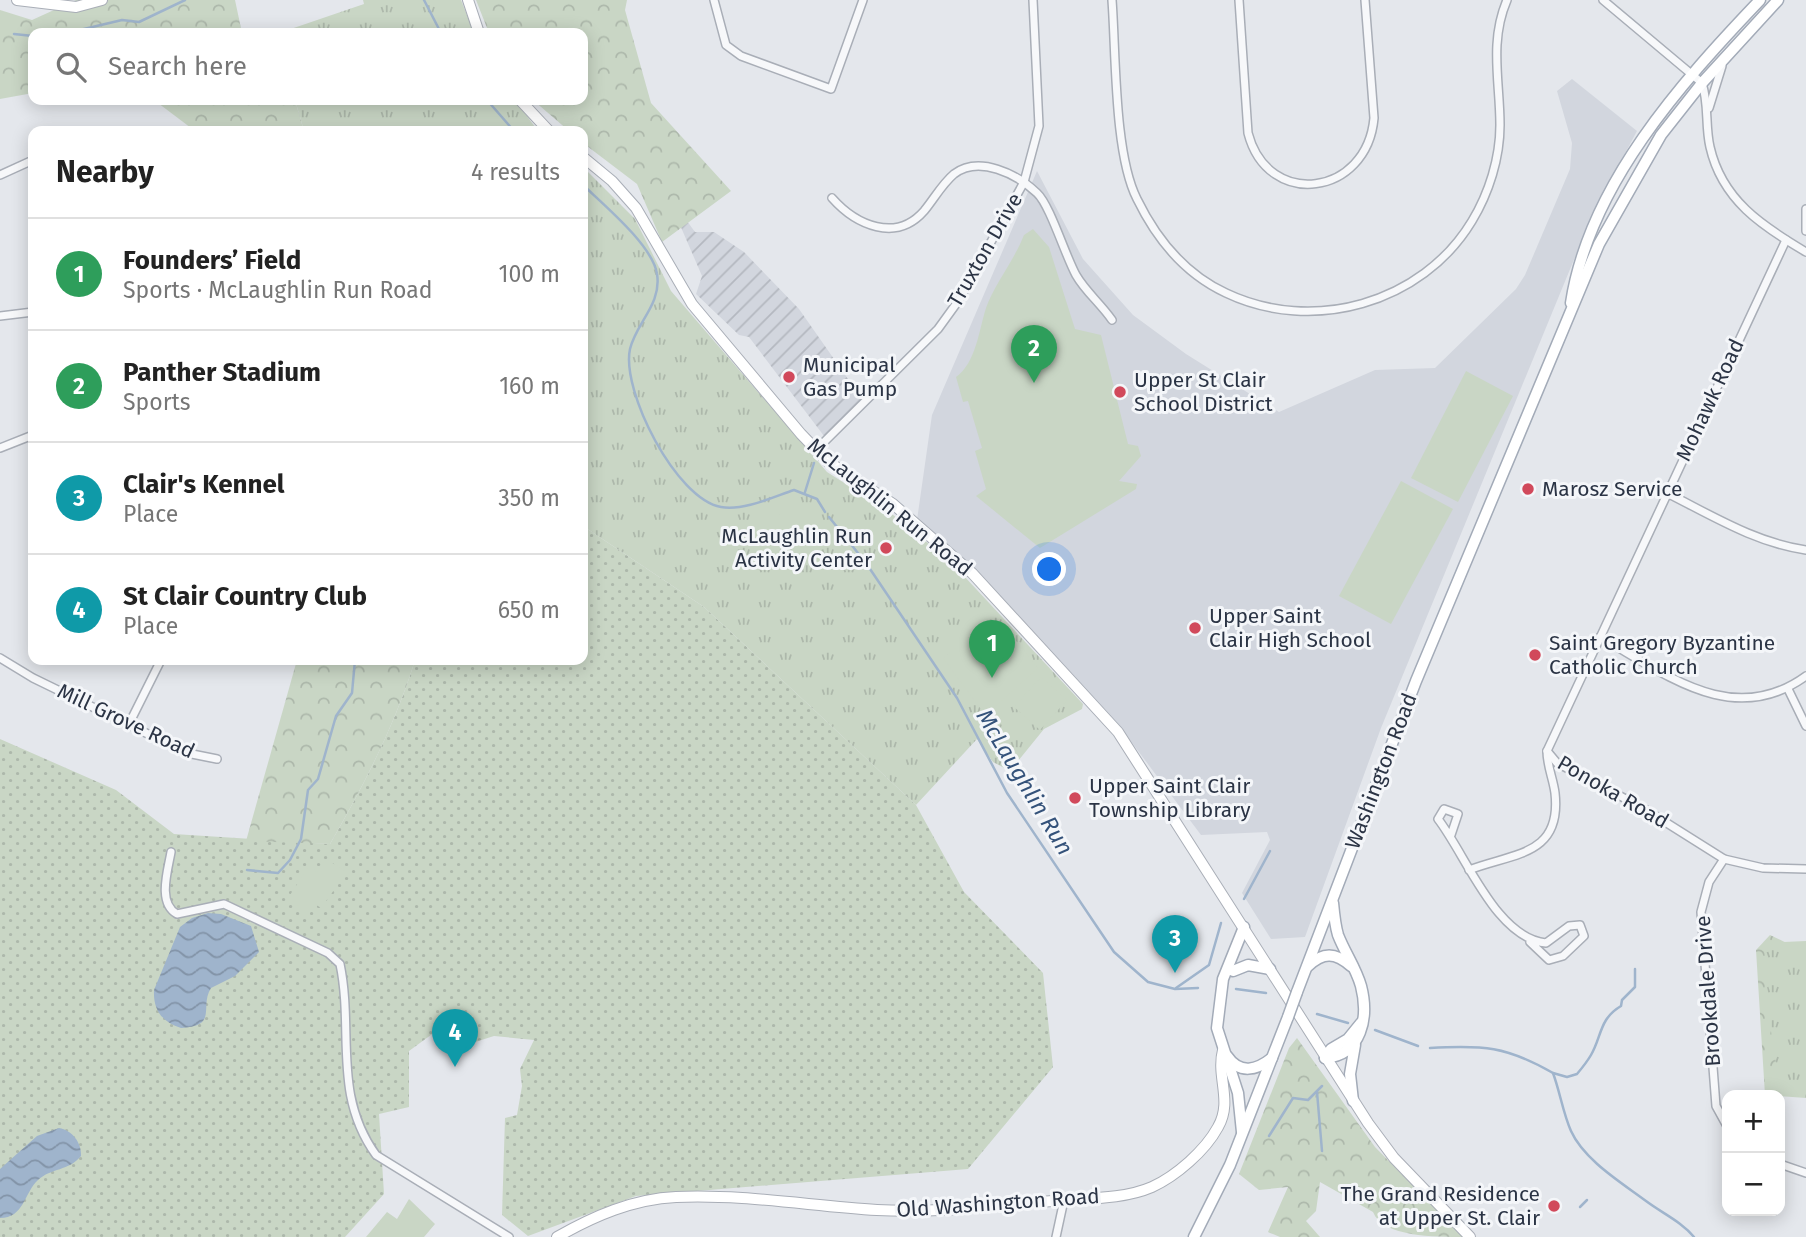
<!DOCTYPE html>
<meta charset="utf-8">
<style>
body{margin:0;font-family:"Fira Sans",sans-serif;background:#f2f2f2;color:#222}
.controls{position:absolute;right:21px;bottom:21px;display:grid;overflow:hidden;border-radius:14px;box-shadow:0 4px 18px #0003}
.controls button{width:63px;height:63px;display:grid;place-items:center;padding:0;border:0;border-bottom:2px solid #e0e0e0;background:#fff;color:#222;font:35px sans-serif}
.you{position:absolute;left:1050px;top:570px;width:24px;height:24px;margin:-18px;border:5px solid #fff;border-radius:50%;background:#1a73e8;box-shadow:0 0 0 10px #1a73e833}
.badge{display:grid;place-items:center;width:46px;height:46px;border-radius:50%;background:#ea580c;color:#fff;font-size:23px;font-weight:700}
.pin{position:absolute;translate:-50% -58px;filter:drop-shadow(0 2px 4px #0008)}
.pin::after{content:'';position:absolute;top:37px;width:24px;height:21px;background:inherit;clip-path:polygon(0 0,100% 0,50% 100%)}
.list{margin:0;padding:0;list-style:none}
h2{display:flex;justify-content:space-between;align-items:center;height:91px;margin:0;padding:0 28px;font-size:30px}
h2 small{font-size:23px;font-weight:400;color:#767676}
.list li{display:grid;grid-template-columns:46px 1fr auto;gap:21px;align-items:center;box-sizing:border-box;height:112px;padding:0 28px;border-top:2px solid #e0e0e0}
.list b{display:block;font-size:26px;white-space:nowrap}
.list p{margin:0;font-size:23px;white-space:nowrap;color:#767676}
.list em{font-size:23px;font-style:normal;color:#767676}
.icon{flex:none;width:38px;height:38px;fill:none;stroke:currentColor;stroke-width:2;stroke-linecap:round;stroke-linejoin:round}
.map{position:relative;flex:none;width:1806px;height:1237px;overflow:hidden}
.search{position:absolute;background:#fff;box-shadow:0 4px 18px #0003;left:28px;top:28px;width:560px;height:77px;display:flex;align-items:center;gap:18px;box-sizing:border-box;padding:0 24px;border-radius:14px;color:#767676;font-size:26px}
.panel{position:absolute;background:#fff;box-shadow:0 4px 18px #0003;left:28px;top:126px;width:560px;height:539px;border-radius:14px}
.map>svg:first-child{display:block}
</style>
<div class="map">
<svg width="1806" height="1237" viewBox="0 0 1806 1237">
<defs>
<pattern id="industrial-furrows" width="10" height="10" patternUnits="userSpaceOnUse" patternTransform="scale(1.75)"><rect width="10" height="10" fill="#d2d6de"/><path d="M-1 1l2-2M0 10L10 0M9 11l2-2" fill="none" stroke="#b4b8c0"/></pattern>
<pattern id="grass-dots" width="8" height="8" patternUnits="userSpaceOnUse" patternTransform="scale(1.75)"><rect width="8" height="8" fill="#c9d6c5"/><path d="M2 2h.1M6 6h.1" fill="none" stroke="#adb8ab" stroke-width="1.8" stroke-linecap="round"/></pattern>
<pattern id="forest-crowns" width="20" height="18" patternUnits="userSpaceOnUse" patternTransform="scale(1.75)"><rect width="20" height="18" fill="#c9d6c5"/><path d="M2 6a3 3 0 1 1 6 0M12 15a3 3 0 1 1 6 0" fill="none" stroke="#adb8ab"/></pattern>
<pattern id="park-tufts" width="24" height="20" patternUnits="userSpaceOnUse" patternTransform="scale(1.75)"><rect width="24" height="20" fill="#c9d6c5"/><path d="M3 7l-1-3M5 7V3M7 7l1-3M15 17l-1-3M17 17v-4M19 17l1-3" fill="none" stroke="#adb8ab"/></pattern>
<pattern id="water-waves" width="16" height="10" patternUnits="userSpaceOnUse" patternTransform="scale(1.75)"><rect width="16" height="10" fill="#9fb4cc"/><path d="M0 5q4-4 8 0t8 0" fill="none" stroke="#8293a7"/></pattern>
</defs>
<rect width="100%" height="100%" fill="#e4e7ec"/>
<polygon fill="#d2d6de" points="1572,79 1637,131 1594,211 1381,728 1305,937 1271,939 1242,893 1270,840 1267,832 1201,835 1115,720 1012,608 962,557 917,520 932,415 1037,171 1083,259 1133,315 1186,354 1279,412 1375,370 1435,368 1516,289 1525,275 1570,169 1572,143 1557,91"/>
<polygon fill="url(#industrial-furrows)" points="687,221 695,232 714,232 744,252 799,309 862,399 824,436 749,337 739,335 696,294 702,276 680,225"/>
<path fill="url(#grass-dots)" d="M583 526 704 607 916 805 964 892 1043 973 1053 1067 968 1169 636 1196 528 1236 502 1215 505 1118 517 1115 522 1086 520 1069 534 1040 494 1036 472 1043 435 1032 409 1051V1107L379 1114 384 1194 345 1237H0V739L116 790 174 834 330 844C364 785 395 725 415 660H583Z"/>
<g fill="url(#forest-crowns)">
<polygon points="76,0 235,0 242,33 33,33 33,93 0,99 0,10 32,20"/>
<polygon points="476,0 627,0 625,10 651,103 731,191 662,242 637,184 583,143 583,131 569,131 533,100 583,100 583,33 489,33"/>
<polygon points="154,100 295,100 304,131 195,131"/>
<path d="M297 660H415C395 725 364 785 330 844L246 841Z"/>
<polygon points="1770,935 1801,950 1806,961 1806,1098 1765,1095 1756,950"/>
<path d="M1297 1038 1375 1147 1464 1237C1435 1237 1383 1237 1373 1212L1320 1182 1316 1211 1306 1221 1320 1237H1280L1268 1232 1288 1187 1259 1190 1239 1174 1289 1048Z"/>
</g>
<g fill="url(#park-tufts)">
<polygon points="363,0 461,0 474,33 279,33 364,4"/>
<polygon points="295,100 515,100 538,131 304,131"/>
<polygon points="583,167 635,219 671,291 827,472 887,510 950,561 1083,704 1082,709 1044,729 1010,771 993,762 977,739 916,805 704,607 583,526"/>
<polygon points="1806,941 1806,1094 1781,1095 1770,1025 1764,943"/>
</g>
<g fill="#c9d6c5">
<path d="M1033 229 1049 247 1075 329 1101 335 1128 444 1138 446 1141 456 1119 481 1137 484 1136 489 1040 548 976 496 986 489 975 451 982 448 968 401 963 402 956 377C976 363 979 330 986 308 995 283 1014 261 1024 235Z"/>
<polygon points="1466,371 1513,396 1458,502 1411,478"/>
<polygon points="1401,481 1453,509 1391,624 1339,596"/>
<polygon points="788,505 810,526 796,540 775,519"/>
<polygon points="986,624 1004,626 1038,668 988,713 983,712 943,658"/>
<polygon points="1041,677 1067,700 1040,730 1014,707"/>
<polygon points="326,859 347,872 321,908 312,902 306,912 288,898 309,866 317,872"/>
<polygon points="409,1199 435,1224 424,1237 366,1237 387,1212 397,1219"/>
</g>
<g fill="url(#water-waves)">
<path d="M208 913 221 914 251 926 259 952 235 976 211 988C199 1007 219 1026 181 1028 162 1022 153 1010 154 990L180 927 192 918Z"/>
<path d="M59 1128C72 1130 82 1143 81 1156 69 1171 51 1168 38 1180 24 1193 24 1218 0 1218V1169L37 1136Z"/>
</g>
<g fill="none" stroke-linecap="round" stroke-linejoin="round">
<g stroke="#9fb4cc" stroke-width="2.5">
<polyline points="424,0 441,33"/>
<polyline points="67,33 122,20 139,22 185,0"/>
<polyline points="14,34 33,36"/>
<polyline points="487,100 514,131"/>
<path d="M583 185C604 205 653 246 657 274 662 304 636 323 630 349 621 391 676 499 721 507 744 511 773 497 794 490L817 499 825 512"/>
<polyline points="805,492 814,463"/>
<polyline points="829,517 866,563 957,698 1007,793 1114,952 1148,982 1175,989 1198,988"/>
<polyline points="247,870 278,873 290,860 301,839 308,790 318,779 336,716 352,693 355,660"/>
<polyline points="1244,899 1270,851"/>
<polyline points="1176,988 1209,965 1221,923"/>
<polyline points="1236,989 1266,993"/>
<polyline points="1317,1014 1348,1023"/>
<polyline points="1375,1030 1418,1046"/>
<path d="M1430 1048C1483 1045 1506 1046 1553 1073 1560 1092 1563 1113 1571 1131 1584 1160 1622 1183 1646 1201 1662 1213 1682 1222 1694 1237"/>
<path d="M1553 1073 1567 1077 1577 1074C1582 1068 1587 1062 1591 1055 1602 1036 1599 1019 1621 1006L1622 1000 1635 987V969"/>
<polyline points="1317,1092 1322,1151"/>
<polyline points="1269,1136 1293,1098 1308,1100 1322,1086"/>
<polyline points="1580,1207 1587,1200"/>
</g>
<g stroke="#a9aeb7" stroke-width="10">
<g id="street">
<polyline points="714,0 726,45 741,56 831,89 863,0"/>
<path d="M1112 0C1116 53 1114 154 1137 199 1156 238 1185 274 1226 293 1312 334 1422 304 1472 221 1489 193 1500 158 1500 125 1500 82 1489 42 1507 0"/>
<path d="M1239 0 1248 133C1268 210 1367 196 1374 118L1365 0"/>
<path d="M1603 0 1702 83C1709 104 1705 126 1710 147 1722 200 1762 226 1806 252"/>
<polyline points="1709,108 1722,66"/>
<polyline points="0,175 33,160"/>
<path d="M832 198C856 225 896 243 924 211 934 199 942 184 954 174 979 155 1017 174 1037 193 1050 205 1065 255 1076 275 1085 291 1101 304 1112 320"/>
<polyline points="1806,209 1806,231"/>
<polyline points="0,316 33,312"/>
<polyline points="0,448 33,435"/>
<polyline points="816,450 938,329 959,300 1024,182 1039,126 1033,0"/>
<path d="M1667 493C1711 515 1756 543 1806 550"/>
<path d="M1600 637C1666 674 1733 729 1806 676"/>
<polyline points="0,658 33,678 187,753 217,759"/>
<polyline points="1788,689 1806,726"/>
<polyline points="129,724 161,660"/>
<polyline points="1547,751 1557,763 1643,808 1724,859 1763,868 1806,869"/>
<path d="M1451 835 1458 814 1444 809 1438 819C1466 855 1496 938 1546 943L1569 926 1580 925 1584 936 1563 956 1549 960 1530 942"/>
<path d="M171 852C168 870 157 903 177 914L224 904 328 953 340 964C354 1031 332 1094 376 1155L509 1237"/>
<polyline points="1724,859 1709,882 1701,912 1716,1106 1727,1126"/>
<path d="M1469 870C1513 853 1562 856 1555 793 1553 778 1547 766 1547 751L1786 240"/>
<polyline points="1780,1164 1806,1173"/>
<polyline points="1056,1237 1064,1200"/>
</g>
</g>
<g stroke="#a9aeb7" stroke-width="12">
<g id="secondary">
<polyline points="17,0 76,7 102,0"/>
<polyline points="468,0 479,33"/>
<polyline points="520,100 549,131"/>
<polyline points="583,157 612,181 636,208 692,304 801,434 827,461 893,504 972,573 1118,732 1368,1123 1394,1158 1470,1237"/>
<path d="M557 1237C594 1216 633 1199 676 1197 743 1194 811 1206 877 1210 936 1213 994 1206 1052 1201 1084 1198 1122 1200 1152 1187 1176 1176 1205 1151 1218 1127 1233 1101 1216 1077 1223 1050"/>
</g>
</g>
<g stroke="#a3abb8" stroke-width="13">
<g id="primary">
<path d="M1571 303C1589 185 1681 83 1760 0"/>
<path d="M1308 966C1323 952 1335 952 1351 966"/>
<polyline points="1233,971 1248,965 1270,969"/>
<polyline points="1297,992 1416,681 1599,244 1661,135 1702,83 1778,0"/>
<path d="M1227 1056C1240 1075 1257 1070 1272 1058"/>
<path d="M1325 1058C1362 1055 1369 1017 1361 986 1356 968 1345 953 1338 935 1335 925 1334 914 1333 903"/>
<polyline points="1325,1058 1331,1049 1348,1039 1361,1023"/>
<polyline points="1353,1101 1350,1074 1355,1045"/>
<polyline points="1242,1132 1238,1093 1217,1028 1223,979 1244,927"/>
<polyline points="1194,1237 1230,1165 1288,1017"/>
</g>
</g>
<use href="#street" stroke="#f7f8fa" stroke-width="7"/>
<use href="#secondary" stroke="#fff" stroke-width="10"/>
<use href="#primary" stroke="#fff" stroke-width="10"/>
<g stroke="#a3abb8" stroke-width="13" stroke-linecap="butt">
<polyline id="primary-bridge" points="1288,1017 1297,992"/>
</g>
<use href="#primary-bridge" stroke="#fff" stroke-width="10"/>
</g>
<g fill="#d1495b" stroke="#f4f6f9" stroke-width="2.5">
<circle cx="789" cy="377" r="7"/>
<circle cx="1120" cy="392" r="7"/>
<circle cx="1528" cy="489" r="7"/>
<circle cx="886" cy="548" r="7"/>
<circle cx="1195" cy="628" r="7"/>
<circle cx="1535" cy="655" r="7"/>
<circle cx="1075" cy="798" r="7"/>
<circle cx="1554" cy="1206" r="7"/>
</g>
<g text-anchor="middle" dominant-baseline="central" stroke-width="6" stroke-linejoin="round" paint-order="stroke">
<g font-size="21" fill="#2b3445" stroke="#f4f6f9">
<text transform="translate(985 250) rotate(-60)">Truxton Drive</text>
<text transform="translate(1710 400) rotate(-65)">Mohawk Road</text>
<text transform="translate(890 507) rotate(39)">McLaughlin Run Road</text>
<text transform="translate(126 721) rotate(25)">Mill Grove Road</text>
<text transform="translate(1381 771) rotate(-69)">Washington Road</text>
<text transform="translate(1613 792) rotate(30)">Ponoka Road</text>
<text transform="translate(1708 991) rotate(-94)">Brookdale Drive</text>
<text transform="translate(998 1203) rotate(-4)">Old Washington Road</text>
</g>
<g font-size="21" fill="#2b3445" stroke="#f4f6f9" text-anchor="start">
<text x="803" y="365">Municipal<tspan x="803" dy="24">Gas Pump</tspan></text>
<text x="1134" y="380">Upper St Clair<tspan x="1134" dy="24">School District</tspan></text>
<text x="1542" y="489">Marosz Service</text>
<text x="872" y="536" text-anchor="end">McLaughlin Run<tspan x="872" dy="24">Activity Center</tspan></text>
<text x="1209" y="616">Upper Saint<tspan x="1209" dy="24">Clair High School</tspan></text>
<text x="1549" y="643">Saint Gregory Byzantine<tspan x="1549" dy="24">Catholic Church</tspan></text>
<text x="1089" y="786">Upper Saint Clair<tspan x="1089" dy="24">Township Library</tspan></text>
<text x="1540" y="1194" text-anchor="end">The Grand Residence<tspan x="1540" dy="24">at Upper St. Clair</tspan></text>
</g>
<g font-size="23" font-style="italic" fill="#34527a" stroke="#f4f6f9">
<text transform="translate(1025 782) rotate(59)">McLaughlin Run</text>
</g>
</g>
</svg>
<div class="controls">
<button>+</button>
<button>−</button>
</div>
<div class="you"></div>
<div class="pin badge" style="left:992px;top:678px;background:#2e9e5b">1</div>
<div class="pin badge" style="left:1034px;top:383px;background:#2e9e5b">2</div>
<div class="pin badge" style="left:1175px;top:973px;background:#0f9aa8">3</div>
<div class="pin badge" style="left:455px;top:1067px;background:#0f9aa8">4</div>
<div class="search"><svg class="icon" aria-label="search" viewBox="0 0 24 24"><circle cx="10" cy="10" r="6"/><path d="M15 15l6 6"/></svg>Search here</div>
<section class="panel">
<h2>Nearby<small>4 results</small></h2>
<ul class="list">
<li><span class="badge" style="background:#2e9e5b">1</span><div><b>Founders’ Field</b><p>Sports · McLaughlin Run Road</p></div><em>100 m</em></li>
<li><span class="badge" style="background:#2e9e5b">2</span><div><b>Panther Stadium</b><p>Sports</p></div><em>160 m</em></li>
<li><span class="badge" style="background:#0f9aa8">3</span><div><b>Clair's Kennel</b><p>Place</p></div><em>350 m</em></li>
<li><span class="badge" style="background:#0f9aa8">4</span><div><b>St Clair Country Club</b><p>Place</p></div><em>650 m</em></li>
</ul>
</section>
</div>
